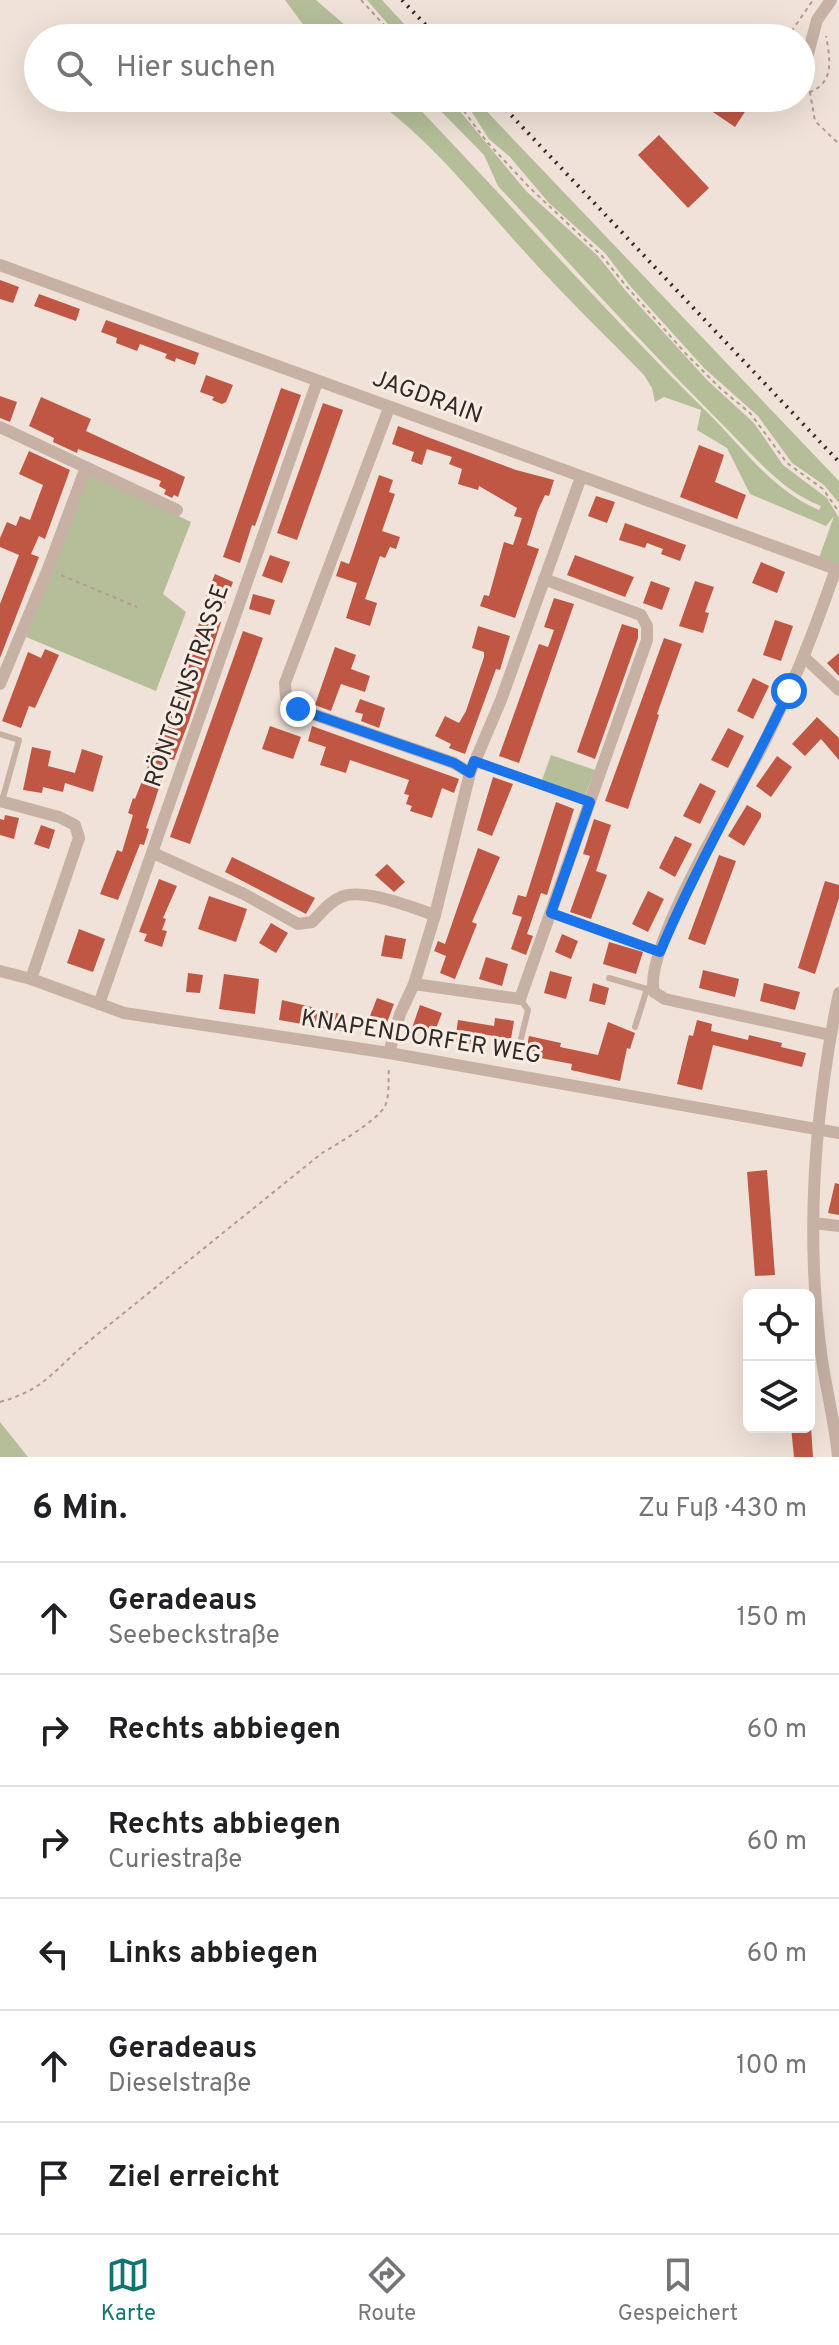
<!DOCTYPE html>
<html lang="de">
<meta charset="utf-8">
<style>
body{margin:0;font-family:Overpass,sans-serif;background:#f6f6f6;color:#202124}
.controls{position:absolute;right:24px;bottom:24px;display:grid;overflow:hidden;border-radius:12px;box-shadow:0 8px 32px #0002}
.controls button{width:72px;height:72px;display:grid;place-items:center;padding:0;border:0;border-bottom:2px solid #e0e0e0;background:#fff;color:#202124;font:40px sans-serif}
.stop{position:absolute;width:24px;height:24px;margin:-18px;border:6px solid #1a73e8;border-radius:50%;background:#fff}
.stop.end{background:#1a73e8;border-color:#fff;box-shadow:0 2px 8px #0008}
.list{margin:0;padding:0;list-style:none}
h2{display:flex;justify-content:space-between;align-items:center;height:104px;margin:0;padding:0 32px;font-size:34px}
h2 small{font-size:26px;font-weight:400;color:#757577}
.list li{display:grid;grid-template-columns:52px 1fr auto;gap:24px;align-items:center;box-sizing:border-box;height:112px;padding:0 32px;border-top:2px solid #e0e0e0}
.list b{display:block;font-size:30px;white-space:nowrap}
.list p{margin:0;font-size:26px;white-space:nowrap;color:#757577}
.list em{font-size:26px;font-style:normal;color:#757577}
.icon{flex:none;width:44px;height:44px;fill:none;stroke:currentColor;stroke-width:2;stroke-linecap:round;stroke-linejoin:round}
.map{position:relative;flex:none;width:839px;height:1457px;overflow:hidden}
.search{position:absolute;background:#fff;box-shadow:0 8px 32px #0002;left:24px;right:24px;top:24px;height:88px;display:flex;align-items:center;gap:20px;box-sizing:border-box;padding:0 28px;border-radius:44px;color:#757577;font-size:30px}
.sheet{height:776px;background:#fff}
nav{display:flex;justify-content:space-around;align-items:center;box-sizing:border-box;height:112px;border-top:2px solid #e0e0e0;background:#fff;font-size:22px;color:#757577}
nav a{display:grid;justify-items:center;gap:4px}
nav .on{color:#0f766e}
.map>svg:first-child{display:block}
</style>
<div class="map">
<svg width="839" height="1457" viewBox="0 0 839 1457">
<rect width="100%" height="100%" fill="#f0e2d8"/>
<g fill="#b5be99">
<polygon points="285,0 316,0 360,38 313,38"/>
<polygon points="367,0 382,0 417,38 400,38"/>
<path d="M372 98H409C508 201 603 310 706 411 742 446 771 490 819 510L821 506C779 490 750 451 719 421 643 345 571 265 498 186L484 155 428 98H449L526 191 598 256 625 290 708 381 754 423 783 465 827 498 839 518V566L819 558 834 516 826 526 750 494 727 448 697 430 701 410 664 397 655 402 652 388 644 375C604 334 562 294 524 251 474 196 433 142 372 98Z"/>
<polygon points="459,98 474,98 839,481 839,503 824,485 792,463 758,416 704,368 631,287 605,253 549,203 510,157 489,139 471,111"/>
<polygon points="89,473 191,522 163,594 186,612 156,691 26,637"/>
<polygon points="551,755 595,770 585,796 542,780"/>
<polygon points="0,1422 28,1457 0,1457"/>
</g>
<g fill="#c05745">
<polygon points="692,98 754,98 735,127"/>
<polygon points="659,135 709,188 688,208 638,155"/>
<polygon points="0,280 19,287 13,303 0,299"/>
<polygon points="39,294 80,309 76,321 34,306"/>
<polygon points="106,320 199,353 195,365 176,358 175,362 165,358 167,354 140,344 137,351 116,343 117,338 101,332"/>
<polygon points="206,375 233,385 226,402 222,404 212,400 214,397 200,392"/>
<polygon points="281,388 301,395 255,526 252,525 240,563 223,557"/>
<polygon points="0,396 17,402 10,422 0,418"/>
<polygon points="41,397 91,419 86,431 185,477 178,497 174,495 172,498 164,494 166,490 159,486 161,481 78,449 77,453 53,442 54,438 29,426"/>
<polygon points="323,403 343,410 297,540 277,533"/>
<polygon points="398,426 516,470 554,480 549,496 545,495 538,510 527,545 539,549 515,618 480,606 484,595 489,596 504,542 513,545 522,518 514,516 517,508 479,486 478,490 458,484 462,469 449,464 452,457 427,449 422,465 411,461 414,452 392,444"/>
<polygon points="699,445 724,455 715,482 746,495 737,519 680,497"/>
<polygon points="29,451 70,470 45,539 39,536 31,554 39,557 0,658 0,604 19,555 0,547 0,538 7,522 16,526 20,516 30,520 43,485 19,474"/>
<polygon points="379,475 393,480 389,492 395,494 382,531 400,537 396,549 390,547 385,558 380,556 365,599 377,603 370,626 346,618 357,583 336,576 341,561 349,564"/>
<polygon points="596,496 615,502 607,523 588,516"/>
<polygon points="625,523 686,545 680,561 661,554 663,549 647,543 645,548 619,540"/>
<polygon points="270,555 290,562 282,583 262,576"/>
<polygon points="575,555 634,577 625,597 567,575"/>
<polygon points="761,562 785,572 777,593 752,583"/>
<polygon points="215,574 233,582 225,604 206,596"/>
<polygon points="651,581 670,588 662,610 643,603"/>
<polygon points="695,581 714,587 705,612 709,613 703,633 679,626"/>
<polygon points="253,594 275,600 270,615 249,609"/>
<polygon points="554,598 574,604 519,763 499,756 539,644 548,647 554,630 544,627"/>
<polygon points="202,615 221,622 189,721 174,760 170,759 158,791 146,828 149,829 144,845 140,844 118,900 100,894 117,850 122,852 133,815 128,813 133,798 135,799 148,766"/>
<polygon points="775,620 793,626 781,661 763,655"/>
<polygon points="622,624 638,629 638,638 595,759 577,752"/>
<polygon points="478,626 510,636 500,670 496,669 465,754 449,748 451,744 435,736 445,716 459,723 466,711 484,657 484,652 472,648"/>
<polygon points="243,631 263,638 190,844 170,837"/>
<polygon points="664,638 682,644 657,714 659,715 628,809 605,801"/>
<polygon points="335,647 356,655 351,669 370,676 365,692 341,684 331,711 315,705"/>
<polygon points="45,649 59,655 35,708 29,706 21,728 2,721 28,652 41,658"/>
<polygon points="839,653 839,676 827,663"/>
<polygon points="753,678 769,686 753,719 737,711"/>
<polygon points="360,699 385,708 379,728 361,721 363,714 355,712"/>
<polygon points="817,717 839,738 839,760 821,739 805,756 792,744"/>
<polygon points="270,726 301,737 293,759 262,749"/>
<polygon points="312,726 459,779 454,793 442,788 432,818 410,811 412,806 406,804 409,795 404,794 409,780 350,760 346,773 320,765 326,747 308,741"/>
<polygon points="728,728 744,736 728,768 711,760"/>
<polygon points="32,747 51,751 48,766 75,773 82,749 103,756 93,792 65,783 63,792 43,787 42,793 23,790"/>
<polygon points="777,756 792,767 771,797 756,786"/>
<polygon points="493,777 513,784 492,836 477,830"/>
<polygon points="700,783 716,791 700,824 683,816"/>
<polygon points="556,802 574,809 547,895 541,893 527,934 533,936 526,955 511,949 522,917 512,914 518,895 526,897"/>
<polygon points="747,805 761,813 761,817 744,846 728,836"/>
<polygon points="5,815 19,818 14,839 0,835 0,819 4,820"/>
<polygon points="594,819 611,825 596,871 607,875 591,919 570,912 590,856 583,854"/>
<polygon points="41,825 55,830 49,849 34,844"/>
<polygon points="675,836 692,844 675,877 659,868"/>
<polygon points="478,848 500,857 472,922 477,924 455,979 440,973 446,956 434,951 438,941 445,944"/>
<polygon points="719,855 736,861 705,945 688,939"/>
<polygon points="232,857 315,898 306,914 225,872"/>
<polygon points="387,864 405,882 394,892 375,875"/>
<polygon points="159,879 177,886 163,918 166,919 162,930 167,931 162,947 144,941 147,934 139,932"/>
<polygon points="825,881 839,885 839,898 815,974 798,968"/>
<polygon points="648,891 664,899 648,932 632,924"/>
<polygon points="209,896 247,909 236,942 198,929"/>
<polygon points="271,923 288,933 276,953 259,943"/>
<polygon points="79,929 105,939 93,972 67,963"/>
<polygon points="562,934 578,941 571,959 555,952"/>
<polygon points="385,935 406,939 402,959 381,956"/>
<polygon points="609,942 643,952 636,974 603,964"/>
<polygon points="486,957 508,964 502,986 479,979"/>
<polygon points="703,970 739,979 735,997 699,988"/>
<polygon points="550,971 572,977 566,999 544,993"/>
<polygon points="188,973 203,975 200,993 186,992"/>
<polygon points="224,974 259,979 255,1014 219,1009"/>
<polygon points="593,983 609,988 605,1005 589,1001"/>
<polygon points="764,983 800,992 795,1010 760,1001"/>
<polygon points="377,998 394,1004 385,1028 368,1021"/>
<polygon points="282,1000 345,1015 342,1031 279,1020"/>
<polygon points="420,1005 442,1013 433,1036 412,1028"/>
<polygon points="495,1018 514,1021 511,1039 476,1033 474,1045 455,1041 458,1020 494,1026"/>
<polygon points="697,1020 712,1024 711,1031 748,1040 749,1035 782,1043 781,1047 806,1053 802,1067 713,1045 702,1090 677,1084 689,1035 693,1036"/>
<polygon points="608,1022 635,1033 630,1049 627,1048 620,1081 571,1070 572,1064 525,1055 529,1036 561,1043 560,1047 598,1055"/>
<polygon points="767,1170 775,1275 755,1276 747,1172"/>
<polygon points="835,1183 839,1184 839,1215 828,1213"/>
<polygon points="791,1427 811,1427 813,1457 794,1457"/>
</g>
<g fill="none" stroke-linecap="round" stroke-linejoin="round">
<g stroke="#b29b8f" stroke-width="2" stroke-dasharray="4 4" stroke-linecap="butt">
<polyline points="361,0 396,38"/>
<polyline points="787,38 813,0"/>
<polyline points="807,76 815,121 839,144"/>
<path d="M801 91 810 92C835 82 830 58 826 36"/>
<polyline points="454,98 487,142 529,187 602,256 626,286 687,355 721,389 750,413 787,463 823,489 839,512"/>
<polyline points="61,575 137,607"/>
<polyline points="486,765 578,798"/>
<polyline points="563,917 647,947"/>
<path d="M0 1402C39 1391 50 1376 78 1350L322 1153C336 1145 378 1120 385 1106 390 1095 388 1079 389 1067"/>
</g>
<g stroke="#c7b1a5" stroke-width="6">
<polyline points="0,734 19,740 2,801"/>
<polyline points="609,978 647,989"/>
<polyline points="635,1027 647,989 652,987"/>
<polyline points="518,1051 528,1010 520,999"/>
</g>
<g stroke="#c7b1a5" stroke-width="12">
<polyline points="805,65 817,20 831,0"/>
<polyline points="0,265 839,570"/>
<polyline points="389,408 285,683 286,697 298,709 454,763 470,773"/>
<polyline points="0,427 177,510"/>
<polyline points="804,657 839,690"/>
<polyline points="0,684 48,569 86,467"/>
<polyline points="0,801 59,817 75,825 79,838 31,979"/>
<path d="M153 853 244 894 298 924 312 922C321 913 329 902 341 897 362 887 413 908 435 915"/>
<polyline points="0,971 31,979 124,1013 389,1053 839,1133"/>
<polyline points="414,984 520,999 647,640 647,626 641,615 544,579"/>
<polyline points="99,1004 317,382"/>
<path d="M830 1035 665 999 654 992C642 951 738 792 761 749 770 731 779 712 787 694 806 654 821 611 836 569"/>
<polyline points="389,1053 400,1014 414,984 435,915 470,773 501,700 581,477"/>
<polyline points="814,1223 839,1226"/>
<path d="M838 1457C835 1424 827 1393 822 1360 805 1238 814 1113 839 993"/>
</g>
<g stroke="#332926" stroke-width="4" stroke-dasharray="2 6" stroke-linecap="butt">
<polyline points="402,0 438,38"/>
<polyline points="495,98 839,462"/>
</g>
</g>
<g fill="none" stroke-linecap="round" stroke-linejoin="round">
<path stroke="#1a73e8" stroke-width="10" d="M298 709 454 763 470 773 474 761 590 802 551 913 660 952C698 862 747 779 789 691"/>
</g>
<g text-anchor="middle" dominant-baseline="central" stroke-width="6" stroke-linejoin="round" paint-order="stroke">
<g font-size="24" fill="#332926" stroke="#f8ede4">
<text transform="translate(427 398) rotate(20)">JAGDRAIN</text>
<text transform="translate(188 686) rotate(-71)">RÖNTGENSTRASSE</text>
<text transform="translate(421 1038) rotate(9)">KNAPENDORFER WEG</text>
</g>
</g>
</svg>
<div class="controls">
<button><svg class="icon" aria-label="locate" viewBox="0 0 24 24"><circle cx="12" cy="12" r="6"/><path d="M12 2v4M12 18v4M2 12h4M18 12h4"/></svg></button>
<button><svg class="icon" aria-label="layers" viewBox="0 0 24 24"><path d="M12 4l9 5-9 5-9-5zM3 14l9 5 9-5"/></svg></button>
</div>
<div class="stop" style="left:789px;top:691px"></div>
<div class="stop end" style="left:298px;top:709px"></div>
<div class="search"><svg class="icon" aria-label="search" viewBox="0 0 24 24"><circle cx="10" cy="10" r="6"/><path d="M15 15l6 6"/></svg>Hier suchen</div>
</div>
<section class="sheet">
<h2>6 Min.<small>Zu Fuß · 430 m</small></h2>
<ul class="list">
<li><svg class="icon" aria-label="ahead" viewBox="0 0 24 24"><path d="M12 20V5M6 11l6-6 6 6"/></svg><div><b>Geradeaus</b><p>Seebeckstraße</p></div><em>150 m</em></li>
<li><svg class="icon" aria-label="right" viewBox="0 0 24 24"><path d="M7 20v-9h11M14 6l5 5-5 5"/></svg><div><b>Rechts abbiegen</b></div><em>60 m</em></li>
<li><svg class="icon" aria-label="right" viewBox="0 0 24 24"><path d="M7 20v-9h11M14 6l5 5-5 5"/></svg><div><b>Rechts abbiegen</b><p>Curiestraße</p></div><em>60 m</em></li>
<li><svg class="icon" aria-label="left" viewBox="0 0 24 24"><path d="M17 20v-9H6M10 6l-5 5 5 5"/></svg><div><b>Links abbiegen</b></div><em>60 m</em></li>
<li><svg class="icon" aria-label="ahead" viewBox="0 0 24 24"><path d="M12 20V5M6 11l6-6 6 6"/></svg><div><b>Geradeaus</b><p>Dieselstraße</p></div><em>100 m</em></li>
<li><svg class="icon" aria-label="arrive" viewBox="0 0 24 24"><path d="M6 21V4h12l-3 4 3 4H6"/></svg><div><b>Ziel erreicht</b></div></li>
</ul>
</section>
<nav>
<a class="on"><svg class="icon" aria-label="map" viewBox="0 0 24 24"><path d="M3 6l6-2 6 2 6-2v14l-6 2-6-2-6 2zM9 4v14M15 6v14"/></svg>Karte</a>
<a><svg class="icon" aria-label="directions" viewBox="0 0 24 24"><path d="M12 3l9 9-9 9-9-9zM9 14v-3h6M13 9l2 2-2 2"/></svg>Route</a>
<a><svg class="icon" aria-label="saved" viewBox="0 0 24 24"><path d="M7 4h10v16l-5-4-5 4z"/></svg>Gespeichert</a>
</nav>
